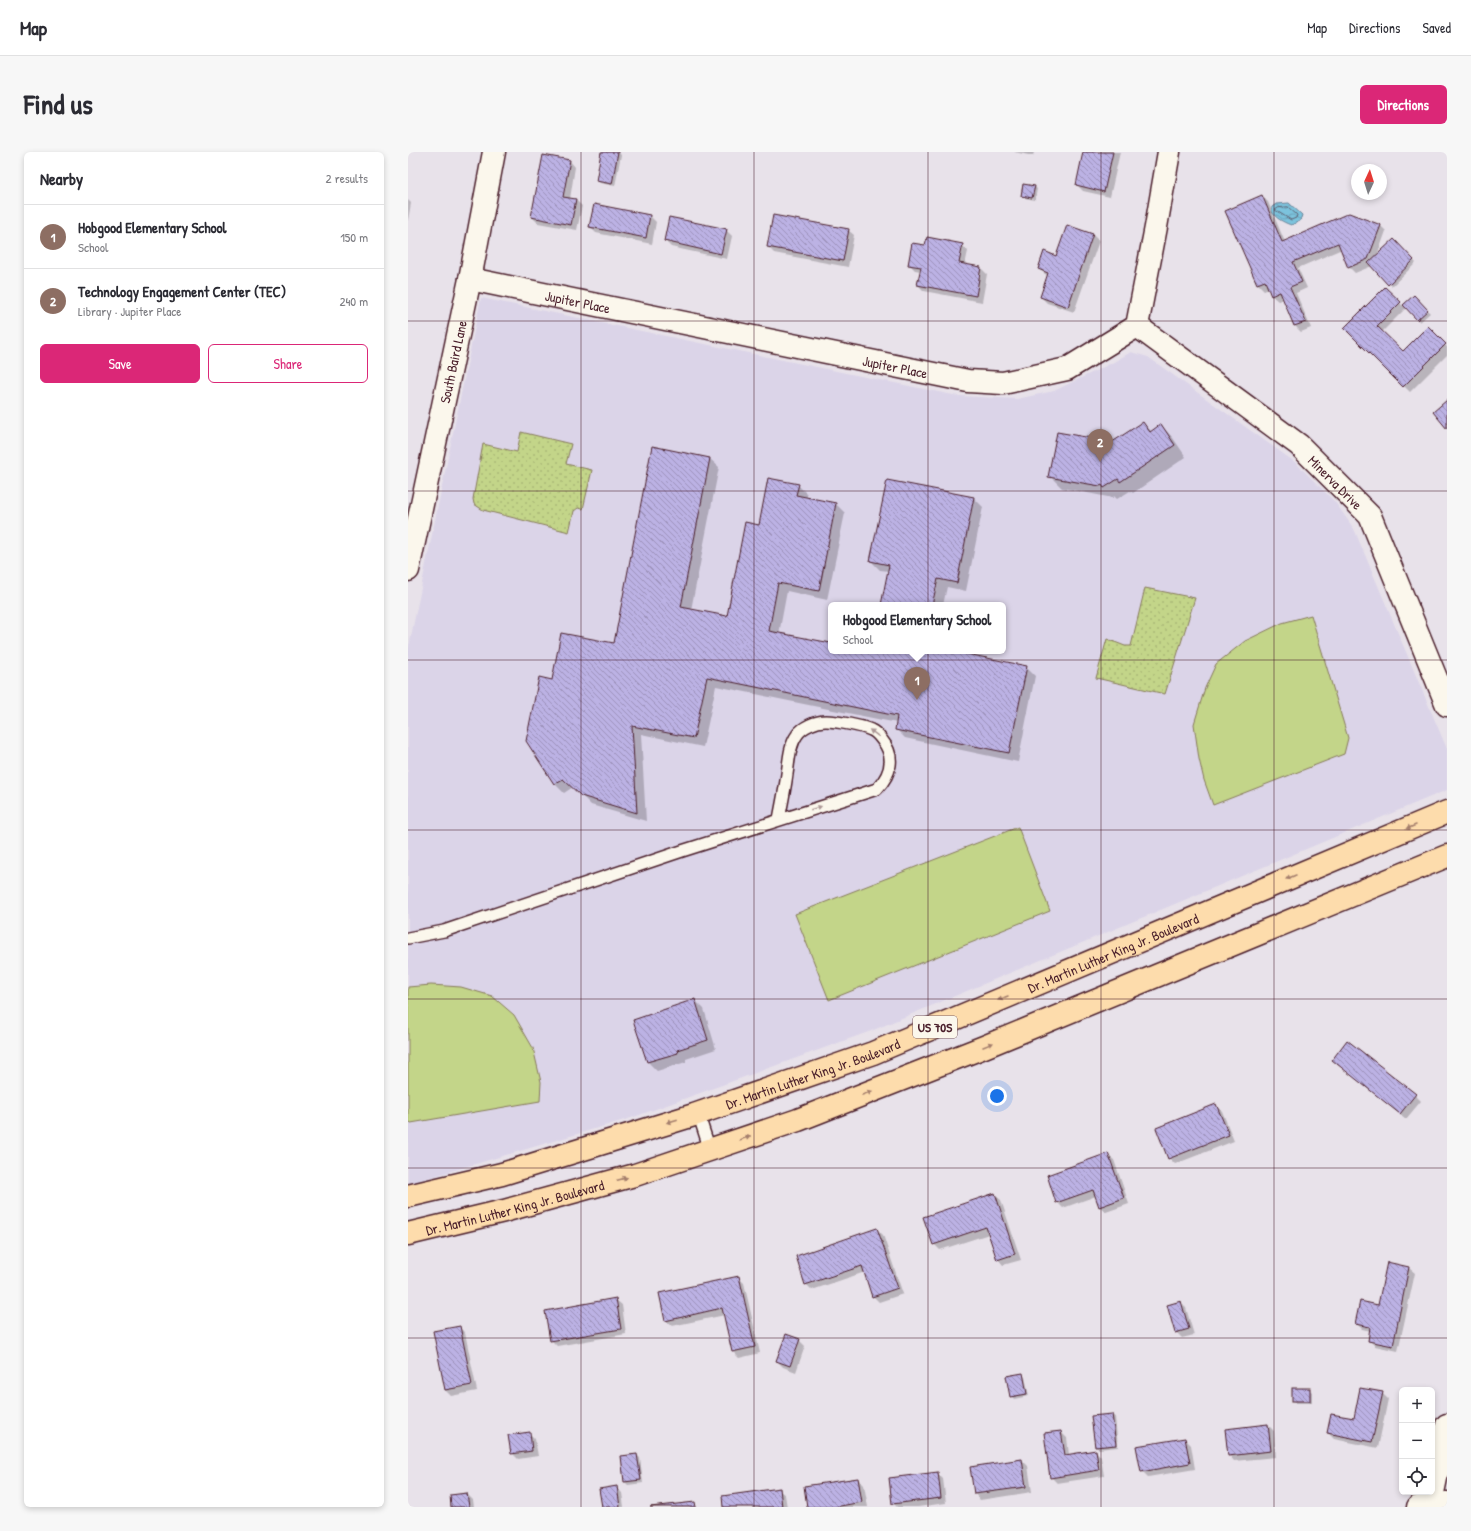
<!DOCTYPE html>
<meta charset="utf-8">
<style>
body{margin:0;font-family:"Patrick Hand",sans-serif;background:#f7f7f7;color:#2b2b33}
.controls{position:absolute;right:12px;bottom:12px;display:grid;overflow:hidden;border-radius:6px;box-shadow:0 2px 6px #0003}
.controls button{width:36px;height:36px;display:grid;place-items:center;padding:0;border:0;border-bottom:1px solid #e1e1e2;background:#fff;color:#2b2b33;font:20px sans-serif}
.compass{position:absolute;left:943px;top:12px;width:36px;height:36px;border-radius:50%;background:#fff;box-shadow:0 2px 6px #0003;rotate:4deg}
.you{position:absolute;left:589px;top:944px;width:14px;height:14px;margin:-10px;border:3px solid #fff;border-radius:50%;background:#1a73e8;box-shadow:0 0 0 6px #1a73e833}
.badge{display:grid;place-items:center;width:26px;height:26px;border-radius:50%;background:#db2777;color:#fff;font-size:13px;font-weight:700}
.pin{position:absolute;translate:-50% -33px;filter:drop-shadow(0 1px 2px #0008)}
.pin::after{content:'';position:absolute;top:21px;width:14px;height:12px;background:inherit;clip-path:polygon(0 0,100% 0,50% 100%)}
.popup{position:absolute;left:420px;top:450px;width:178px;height:52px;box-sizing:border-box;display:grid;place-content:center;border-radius:6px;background:#fff;filter:drop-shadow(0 1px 3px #0005);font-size:13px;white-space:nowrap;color:#7c7c81}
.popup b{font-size:15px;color:#2b2b33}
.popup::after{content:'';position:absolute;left:50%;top:100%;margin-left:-8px;border:8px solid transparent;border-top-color:#fff}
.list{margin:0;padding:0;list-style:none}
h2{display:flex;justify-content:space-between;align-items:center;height:52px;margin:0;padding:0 16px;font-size:17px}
h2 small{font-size:13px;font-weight:400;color:#7c7c81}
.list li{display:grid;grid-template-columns:26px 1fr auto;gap:12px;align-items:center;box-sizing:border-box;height:64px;padding:0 16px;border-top:1px solid #e1e1e2}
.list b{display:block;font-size:15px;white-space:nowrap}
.list p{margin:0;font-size:13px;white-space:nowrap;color:#7c7c81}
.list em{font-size:13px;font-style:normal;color:#7c7c81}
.actions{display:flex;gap:8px;padding:12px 16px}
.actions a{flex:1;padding:9px 0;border:1px solid #db2777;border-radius:6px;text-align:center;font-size:14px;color:#db2777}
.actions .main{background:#db2777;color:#fff}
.icon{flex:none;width:22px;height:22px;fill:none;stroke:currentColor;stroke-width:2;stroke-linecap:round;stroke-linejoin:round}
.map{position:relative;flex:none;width:1039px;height:1355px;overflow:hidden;border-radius:6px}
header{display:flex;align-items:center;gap:24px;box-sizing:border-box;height:56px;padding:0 20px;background:#fff;border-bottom:1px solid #e1e1e2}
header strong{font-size:19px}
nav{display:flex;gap:22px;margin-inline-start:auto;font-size:14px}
.intro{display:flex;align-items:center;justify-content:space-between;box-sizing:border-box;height:96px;padding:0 24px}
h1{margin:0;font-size:28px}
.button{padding:10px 18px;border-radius:6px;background:#db2777;color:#fff;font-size:14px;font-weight:700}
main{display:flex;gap:24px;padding:0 24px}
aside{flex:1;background:#fff;border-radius:6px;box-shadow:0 2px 6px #0003}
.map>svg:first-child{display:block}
</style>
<header>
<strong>Map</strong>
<nav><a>Map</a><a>Directions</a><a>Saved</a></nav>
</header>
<div class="intro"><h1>Find us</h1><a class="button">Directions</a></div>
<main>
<aside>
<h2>Nearby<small>2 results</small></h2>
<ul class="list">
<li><span class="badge" style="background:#8d6e63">1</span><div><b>Hobgood Elementary School</b><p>School</p></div><em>150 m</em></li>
<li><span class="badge" style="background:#8d6e63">2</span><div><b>Technology Engagement Center (TEC)</b><p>Library · Jupiter Place</p></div><em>240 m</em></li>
</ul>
<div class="actions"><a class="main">Save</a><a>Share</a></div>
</aside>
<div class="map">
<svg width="1039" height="1355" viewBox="0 0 1039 1355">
<defs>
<pattern id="park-dots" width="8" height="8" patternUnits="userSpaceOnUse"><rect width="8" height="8" fill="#c3d589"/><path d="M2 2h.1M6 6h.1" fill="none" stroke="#a9b676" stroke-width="1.8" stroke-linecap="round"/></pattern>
<pattern id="water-waves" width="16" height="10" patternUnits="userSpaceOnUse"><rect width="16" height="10" fill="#7cc3dd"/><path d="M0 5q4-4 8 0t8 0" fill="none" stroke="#6da7be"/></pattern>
<pattern id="building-back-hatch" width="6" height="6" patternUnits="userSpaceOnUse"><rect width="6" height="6" fill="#bcb2e4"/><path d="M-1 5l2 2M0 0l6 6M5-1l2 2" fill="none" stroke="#9b90b9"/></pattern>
</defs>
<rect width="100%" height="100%" fill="#e8e2ea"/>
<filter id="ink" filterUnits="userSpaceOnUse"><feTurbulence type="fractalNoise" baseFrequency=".025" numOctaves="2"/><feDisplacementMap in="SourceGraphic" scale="8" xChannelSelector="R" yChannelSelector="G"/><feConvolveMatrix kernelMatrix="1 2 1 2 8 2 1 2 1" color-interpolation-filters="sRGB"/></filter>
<g filter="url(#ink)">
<path fill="#dbd4e8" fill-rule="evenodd" d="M73 146 550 244 609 247 646 239 704 211 723 200 740 205 888 311 927 350 946 377 1039 597V638L463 879 223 966 0 1032V499ZM423 453H595V499H423Z"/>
<g fill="url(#park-dots)" stroke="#867a5a">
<polygon points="113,280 163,292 158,312 184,318 175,357 170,356 166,359 161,380 75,358 66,352 65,347 75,292 109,300"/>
<polygon points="737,436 787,446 757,542 688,526 699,487 717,494 723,494"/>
</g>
<g fill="#c3d589" stroke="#867a5a">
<polygon points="903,463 940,586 936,602 805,653 796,628 791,607 786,572 797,536 808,512 837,489 874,471"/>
<polygon points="610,675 642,759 421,848 387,762"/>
<polygon points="23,833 53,835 84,844 106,863 125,896 133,930 132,949 3,971 0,968 0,835"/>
</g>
<path fill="url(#water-waves)" stroke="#688196" d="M881 51 894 63 892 69 883 73C875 70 862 64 864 55L868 52Z"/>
<g fill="#0003">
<polygon points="194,0 210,0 213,3 207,34 192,31 189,28"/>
<polygon points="606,0 626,0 625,4"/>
<polygon points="676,0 712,0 702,45 675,39 669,33"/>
<polygon points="162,9 167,15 162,47 168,48 174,54 169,78 130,71 124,65"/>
<polygon points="626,34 629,37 627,48 617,46 614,44"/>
<polygon points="854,44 860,50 877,90 972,73 978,79 969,104 986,88 1008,111 984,134 964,114 947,121 941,115 934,97 890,116 899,136 888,141 903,176 893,180 887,174 876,147 870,149 864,144 861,136 856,138 850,132 819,60"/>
<polygon points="0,48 3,51 0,69"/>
<polygon points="187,54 242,64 248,70 244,92 188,81 182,75"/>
<polygon points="659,74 685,83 691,89 666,160 639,151 633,145 640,124 637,122 631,117 649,105"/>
<polygon points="318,78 324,84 319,107 263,95 257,89"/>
<polygon points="440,78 446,83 440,115 366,101 360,95"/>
<polygon points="554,93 560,99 557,113 573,116 579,122 574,150 516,139 510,133 513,119 507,118 501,112 518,94"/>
<polygon points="977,136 995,154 1006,145 1022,161 1012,170 999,155 974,180 995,201 1020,176 1039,195 1039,203 1002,240 937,176"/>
<polygon points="735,271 744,280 753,273 765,286 778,305 725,341 722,339 709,347 706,344 705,346 654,336 642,324 689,288 697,296"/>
<polygon points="301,306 311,315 283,458 320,465 352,374 390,333 399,342 399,346 428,352 437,361 419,448 379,439 371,482 423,492 423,499 539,499 618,515 627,524 610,610 497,586 488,577 489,571 308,534 295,595 233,582 238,669 183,653 165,635 156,641 147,632 120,589 145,529 206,492"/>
<polygon points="479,329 566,346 575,355 558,439 539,435 535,453 474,453 481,419 472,418 463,409"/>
<polygon points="287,848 296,857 308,897 278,907 278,910 249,919 240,910"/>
<polygon points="925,908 1007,943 1013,949 998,967"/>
<polygon points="808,953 814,959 826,989 767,1012 761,1006"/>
<polygon points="700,1003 706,1008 721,1052 698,1060 692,1055 688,1044 655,1056 649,1050"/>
<polygon points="587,1043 593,1048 613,1108 595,1113 590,1107 581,1082 532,1098 526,1092"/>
<polygon points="469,1077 475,1083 495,1142 471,1150 465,1144 457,1120 404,1138 398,1132"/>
<polygon points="1001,1116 1007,1121 990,1199 967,1194 961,1188 963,1179 954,1177 948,1171 970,1154"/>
<polygon points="330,1125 336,1131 352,1201 331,1206 325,1200 317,1163 264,1174 258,1169"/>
<polygon points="208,1148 214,1153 218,1182 149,1194 143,1188"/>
<polygon points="772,1150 778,1156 786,1183 774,1186 768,1180"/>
<polygon points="51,1175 57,1181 69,1239 43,1244 37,1238 26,1180"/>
<polygon points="391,1188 397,1194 388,1220 375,1215 369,1209"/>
<polygon points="614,1222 617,1225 621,1244 606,1247 603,1244"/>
<polygon points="901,1237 904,1240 904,1251 888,1251 885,1248"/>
<polygon points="974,1241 980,1247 970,1296 926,1287 920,1281 946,1267"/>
<polygon points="704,1263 707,1265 710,1295 691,1297 688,1295"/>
<polygon points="860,1273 866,1279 868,1305 826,1309 821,1303"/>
<polygon points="653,1280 659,1286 661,1303 688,1299 693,1305 696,1324 649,1331 643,1325"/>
<polygon points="121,1281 127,1287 130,1304 110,1307 104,1301"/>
<polygon points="777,1287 783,1293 787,1317 740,1325 734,1319"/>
<polygon points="229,1303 232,1306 235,1331 220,1333 217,1330 214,1305"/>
<polygon points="614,1308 620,1314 624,1340 572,1348 567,1342 563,1315"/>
<polygon points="529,1321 535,1327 538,1351 510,1355 489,1355 485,1351"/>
<polygon points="450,1327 456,1333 460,1355 400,1355"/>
<polygon points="208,1335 214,1341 216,1355 195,1355"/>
<polygon points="371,1338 377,1343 379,1355 316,1355"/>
<polygon points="59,1342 65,1348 66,1355 44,1355"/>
</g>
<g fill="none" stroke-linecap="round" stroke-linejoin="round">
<polygon stroke="#5e6172" stroke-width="1" points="880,55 889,63 888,66 883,68 867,58 870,56"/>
</g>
<g fill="url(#building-back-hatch)" stroke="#4a1f2b">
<polygon points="193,0 210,0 204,32 188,29"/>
<polygon points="675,0 705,0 696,40 668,33"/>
<polygon points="135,3 162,8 155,45 168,47 163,73 123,65"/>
<polygon points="615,32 627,34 624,46 613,44"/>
<polygon points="854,43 874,90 941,61 973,73 960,107 940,116 930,91 885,110 894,130 882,135 898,170 886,174 872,140 863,144 857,129 849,132 817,59"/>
<polygon points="186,52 242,63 238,86 181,75"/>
<polygon points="365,63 441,77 435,109 359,95"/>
<polygon points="261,65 319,77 313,102 256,89"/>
<polygon points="659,73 685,82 660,155 632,145 640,121 630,117 636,99 648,104"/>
<polygon points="519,85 555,92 551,111 573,115 568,144 509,133 513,115 500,113 504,91 517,93"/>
<polygon points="986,87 1006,108 980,133 960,111"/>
<polygon points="977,135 993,150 969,174 995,199 1020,174 1038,192 995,235 936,176"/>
<polygon points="1006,143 1020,158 1009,168 995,153"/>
<polygon points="1039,248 1039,277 1025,260"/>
<polygon points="735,270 742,280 753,272 767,293 712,330 710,327 696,336 694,333 692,334 640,325 649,280 689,287 695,296"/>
<polygon points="244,294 302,306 273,455 319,464 337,370 351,373 360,326 391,332 388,343 428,351 411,439 370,431 361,479 423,491 423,499 544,499 619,514 601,601 487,578 489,564 299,525 286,586 224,574 229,661 173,644 155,627 146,632 118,589 131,525 144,528 153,481 206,491"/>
<polygon points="479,328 566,345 549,431 530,427 524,453 473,453 481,413 462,409"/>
<polygon points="287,847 300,888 269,898 270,901 239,910 225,868"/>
<polygon points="939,888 1008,942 992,962 924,908"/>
<polygon points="808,952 821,983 760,1007 748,976"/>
<polygon points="700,1001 716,1046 691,1055 685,1038 648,1051 639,1023"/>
<polygon points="587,1041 607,1102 589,1108 578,1075 525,1093 515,1065"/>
<polygon points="469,1076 490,1136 464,1145 454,1114 397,1133 388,1104"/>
<polygon points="979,1110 1001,1115 985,1194 960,1189 962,1175 947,1172 952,1149 970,1153"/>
<polygon points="331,1124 347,1195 324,1200 314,1156 257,1169 251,1141"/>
<polygon points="208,1146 213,1177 142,1189 137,1159"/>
<polygon points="773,1149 781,1177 767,1181 759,1153"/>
<polygon points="52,1174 64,1233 37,1238 25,1179"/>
<polygon points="378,1182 392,1187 382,1214 368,1209"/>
<polygon points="615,1221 619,1242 602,1245 598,1224"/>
<rect x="884" y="1236" width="18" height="13"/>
<polygon points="952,1236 975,1240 964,1290 919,1281 923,1262 946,1266"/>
<polygon points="704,1262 708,1293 687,1295 683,1264"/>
<polygon points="860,1272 863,1299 820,1304 817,1277"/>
<polygon points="653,1279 657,1303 688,1298 691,1318 642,1326 636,1281"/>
<polygon points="122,1280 124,1299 103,1302 100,1283"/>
<polygon points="777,1286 782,1311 733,1320 728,1294"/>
<polygon points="229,1302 233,1328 216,1330 213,1304"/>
<polygon points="614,1307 618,1335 566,1342 562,1315"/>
<polygon points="530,1320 533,1346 484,1352 481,1326"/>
<polygon points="450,1326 454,1350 427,1355 399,1355 396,1334"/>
<polygon points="209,1334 212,1355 194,1355 191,1337"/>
<polygon points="372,1336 374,1355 315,1355 314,1344"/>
<polygon points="59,1341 61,1355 43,1355 42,1343"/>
<polygon points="287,1350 288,1355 242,1355"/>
</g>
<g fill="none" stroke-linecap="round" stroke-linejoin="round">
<g stroke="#4a1f2b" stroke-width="14">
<g id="lane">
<path d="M0 786 36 779 274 699 469 637C483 622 488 605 474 588 471 584 468 580 463 578 455 574 427 569 418 569 408 569 394 575 389 583 381 594 381 610 379 622 377 637 374 652 371 667"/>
<polyline points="290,961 302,998"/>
</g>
</g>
<g stroke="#4a1f2b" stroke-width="25">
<g id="street">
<path id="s1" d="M62 127 560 229 595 231 659 217 729 174 748 75 761 0"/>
<path id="s2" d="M729 174 891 293 962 364 1039 553"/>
<path id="s3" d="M0 418 62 127 86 0"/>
<polyline points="1010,1355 1039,1351"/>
</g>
</g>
<g stroke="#4a1f2b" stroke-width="25">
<polyline id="secondary" points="1022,1355 1039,1273"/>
</g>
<g stroke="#4a1f2b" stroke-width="25">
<g id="primary">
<path id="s4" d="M0 1044 94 1022 286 963 465 901 1039 660"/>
<path id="s5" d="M0 1082 96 1059 227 1023 390 968 576 895 1039 704"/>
</g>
</g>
<use href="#lane" stroke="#fbf7ec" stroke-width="11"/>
<use href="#street" stroke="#fbf7ec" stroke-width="22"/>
<use href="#secondary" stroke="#fbf7ec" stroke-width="22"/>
<use href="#primary" stroke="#fddcac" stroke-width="22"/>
</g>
<defs><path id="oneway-solid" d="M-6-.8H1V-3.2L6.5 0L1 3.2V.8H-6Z"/></defs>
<g fill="#ab9695">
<use href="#oneway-solid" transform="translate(466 581) rotate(-144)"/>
<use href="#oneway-solid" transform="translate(408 656) rotate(-17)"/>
</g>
<g fill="#a47e6c">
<use href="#oneway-solid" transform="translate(1003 675) rotate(157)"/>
<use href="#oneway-solid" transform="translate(883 725) rotate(157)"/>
<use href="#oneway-solid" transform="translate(595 846) rotate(157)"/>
<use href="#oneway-solid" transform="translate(580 893) rotate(-22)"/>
<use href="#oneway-solid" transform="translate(459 941) rotate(-21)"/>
<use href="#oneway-solid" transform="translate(264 969) rotate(163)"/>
<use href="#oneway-solid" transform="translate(337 986) rotate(-19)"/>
<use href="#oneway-solid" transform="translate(214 1027) rotate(-15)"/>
</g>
</g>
<path fill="none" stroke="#4a1f2b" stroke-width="1" stroke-opacity="0.55" d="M173 0V1355M346 0V1355M520 0V1355M693 0V1355M866 0V1355M0 169H1039M0 339H1039M0 508H1039M0 678H1039M0 847H1039M0 1016H1039M0 1186H1039"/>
<g text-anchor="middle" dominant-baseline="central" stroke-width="4" stroke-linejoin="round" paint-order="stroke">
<rect fill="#fbf7ec" stroke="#7f6065" stroke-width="1" x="505" y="864" width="44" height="22" rx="3"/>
<g font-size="13" font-weight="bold" fill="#4a1f2b">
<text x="527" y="875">US 70S</text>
</g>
<g font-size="14" fill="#4a1f2b" stroke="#fbf7ec">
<text stroke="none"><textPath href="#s1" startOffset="110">Jupiter Place</textPath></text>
<text stroke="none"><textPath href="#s3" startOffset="213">South Baird Lane</textPath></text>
<text stroke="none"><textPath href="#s1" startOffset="434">Jupiter Place</textPath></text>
<text stroke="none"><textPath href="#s2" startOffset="253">Minerva Drive</textPath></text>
<text stroke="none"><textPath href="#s4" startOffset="747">Dr. Martin Luther King Jr. Boulevard</textPath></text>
<text stroke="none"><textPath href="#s4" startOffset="423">Dr. Martin Luther King Jr. Boulevard</textPath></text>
<text stroke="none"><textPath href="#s5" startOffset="110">Dr. Martin Luther King Jr. Boulevard</textPath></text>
</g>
</g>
</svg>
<div class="controls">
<button>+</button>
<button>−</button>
<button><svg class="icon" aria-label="locate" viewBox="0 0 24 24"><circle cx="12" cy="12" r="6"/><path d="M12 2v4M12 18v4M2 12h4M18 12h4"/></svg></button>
</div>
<svg class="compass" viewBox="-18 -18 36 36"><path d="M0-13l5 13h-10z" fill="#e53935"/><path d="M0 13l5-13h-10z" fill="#7c7c81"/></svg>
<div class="you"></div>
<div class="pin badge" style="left:509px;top:548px;background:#8d6e63">1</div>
<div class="popup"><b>Hobgood Elementary School</b>School</div>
<div class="pin badge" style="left:692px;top:310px;background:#8d6e63">2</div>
</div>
</main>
